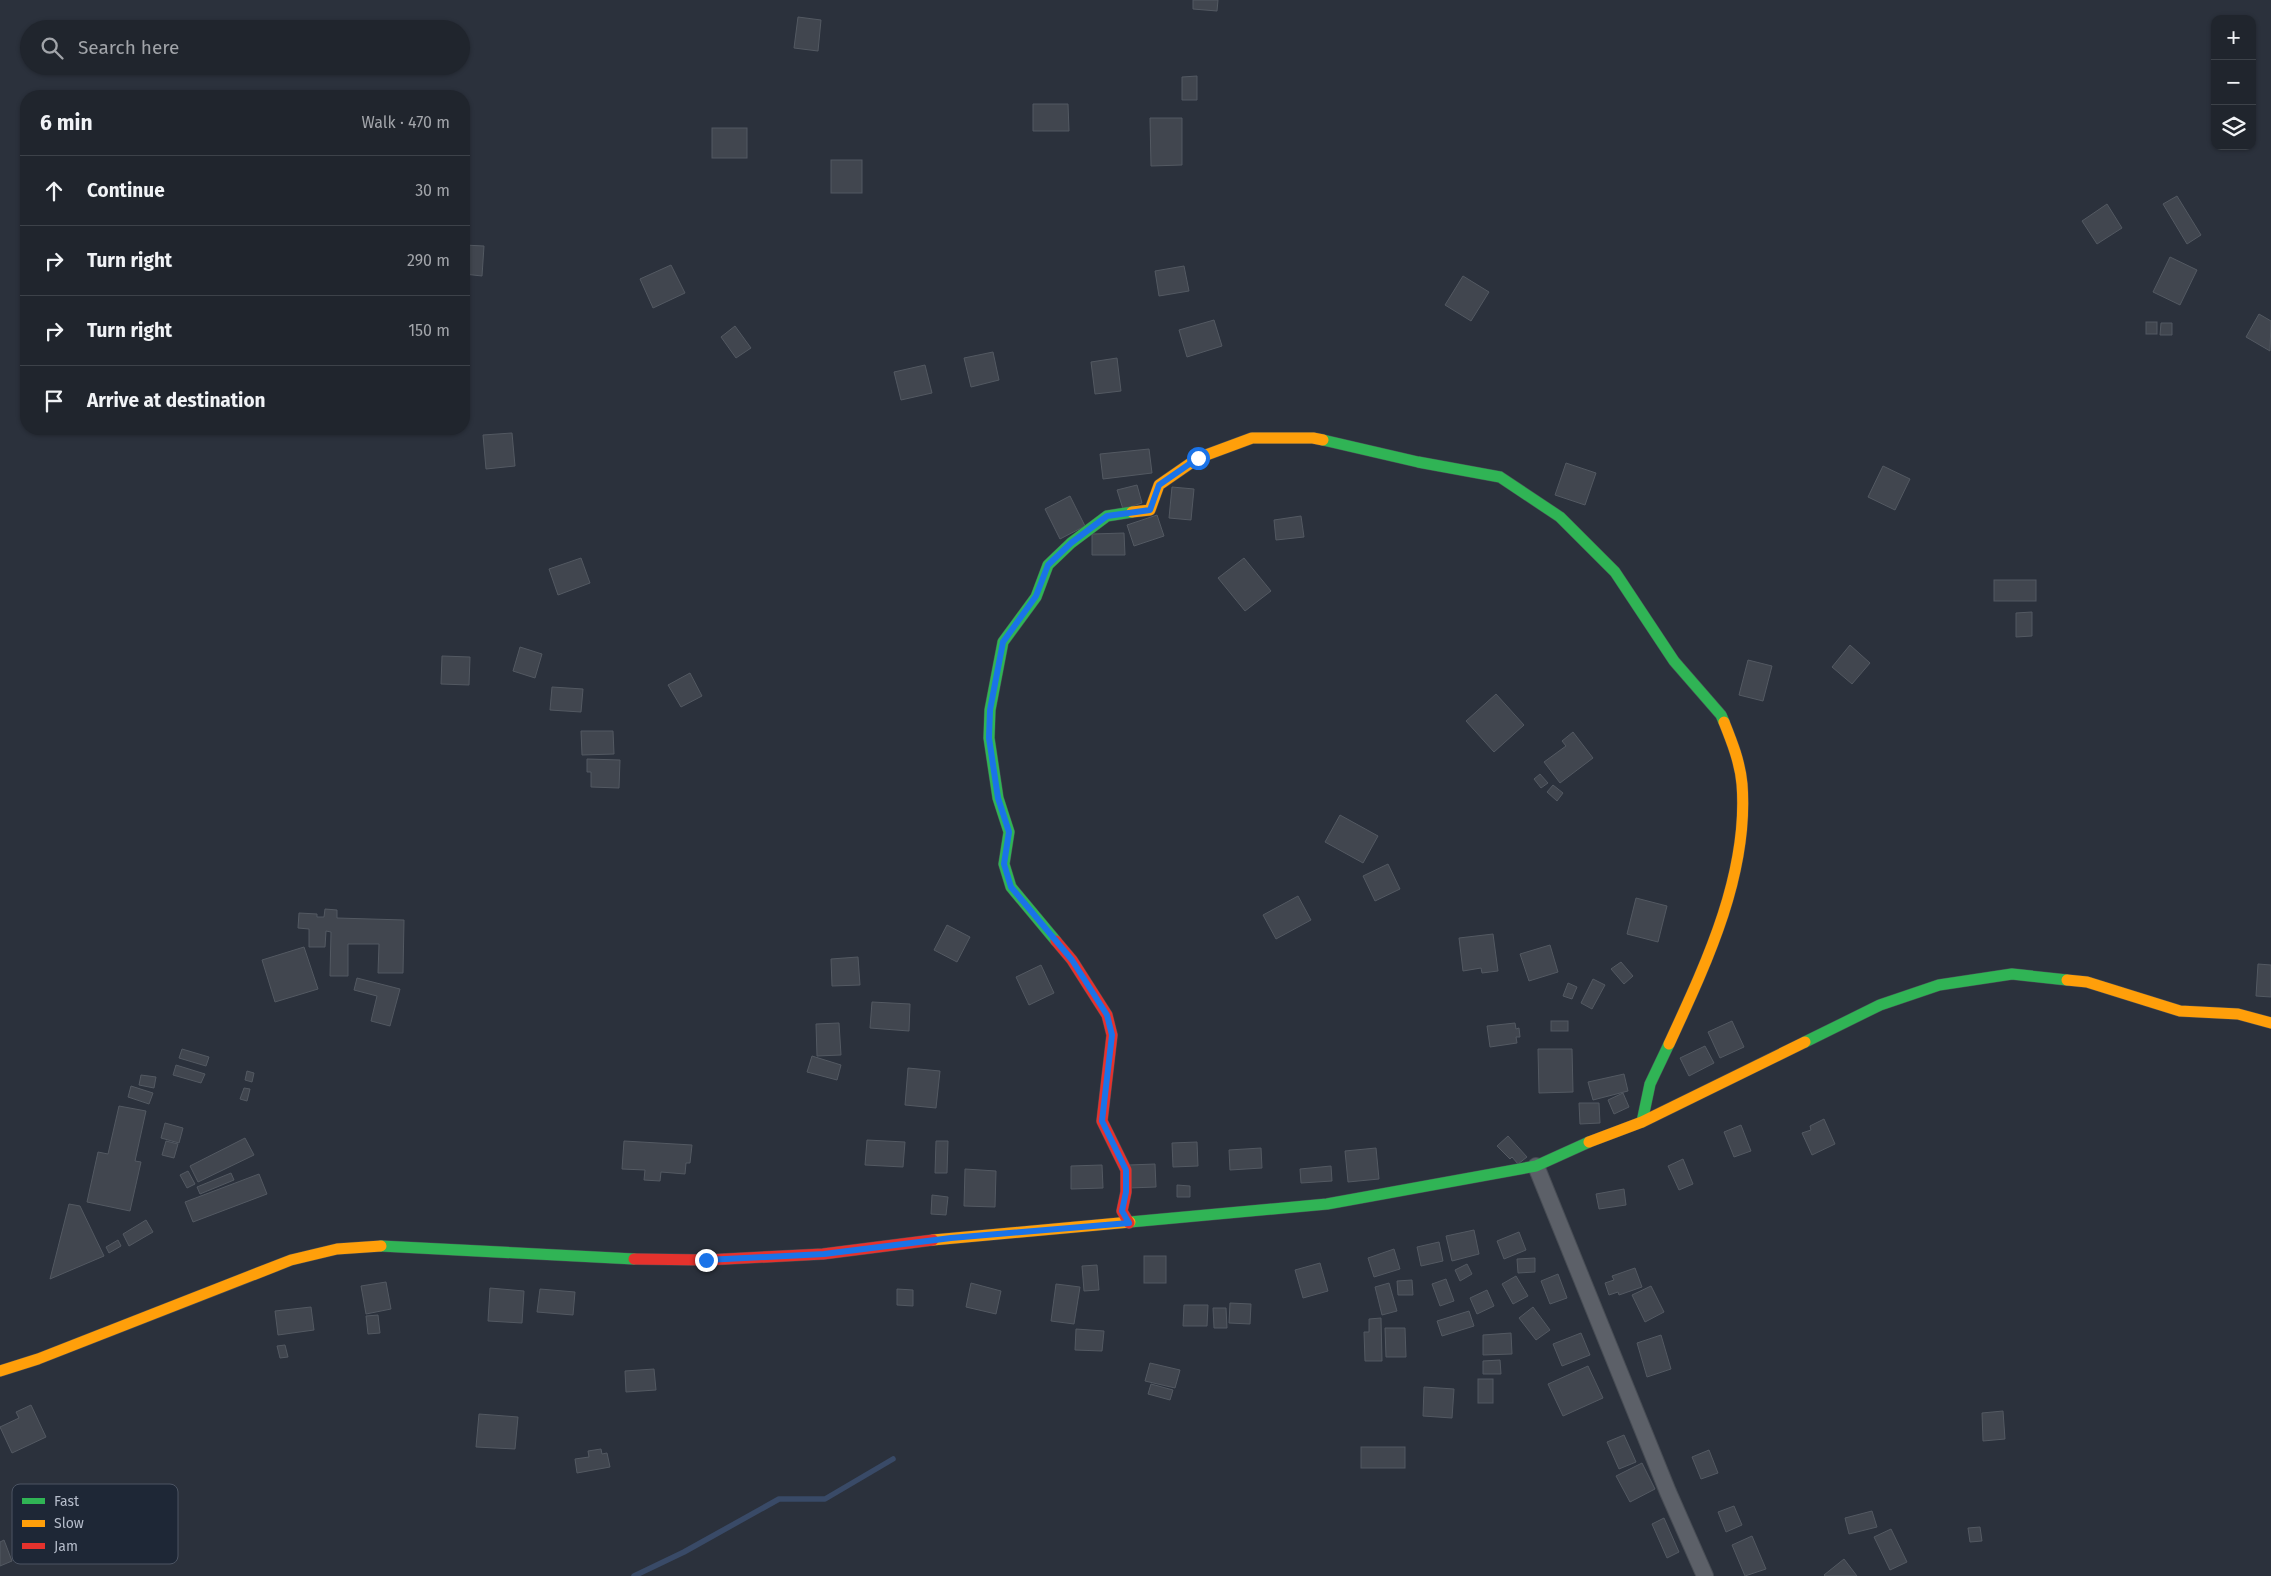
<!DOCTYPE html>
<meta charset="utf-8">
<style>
body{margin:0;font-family:"Fira Sans",sans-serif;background:#282d35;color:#f1f3f6}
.controls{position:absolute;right:15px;top:15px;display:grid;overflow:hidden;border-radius:10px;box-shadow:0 1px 4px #0004}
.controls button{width:45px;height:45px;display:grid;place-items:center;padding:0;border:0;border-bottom:1px solid #3d4249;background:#20252d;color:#f1f3f6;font:25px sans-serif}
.stop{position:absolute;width:15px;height:15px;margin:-11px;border:4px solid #1a73e8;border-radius:50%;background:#fff}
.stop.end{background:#1a73e8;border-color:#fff;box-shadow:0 1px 5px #0008}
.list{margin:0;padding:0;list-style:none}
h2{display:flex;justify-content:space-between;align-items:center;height:65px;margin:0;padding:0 20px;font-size:21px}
h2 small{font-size:16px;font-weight:400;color:#a2a5aa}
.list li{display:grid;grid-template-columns:32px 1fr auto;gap:15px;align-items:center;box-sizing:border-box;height:70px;padding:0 20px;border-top:1px solid #3d4249}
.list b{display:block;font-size:19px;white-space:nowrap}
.list em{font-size:16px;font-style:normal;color:#a2a5aa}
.icon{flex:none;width:28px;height:28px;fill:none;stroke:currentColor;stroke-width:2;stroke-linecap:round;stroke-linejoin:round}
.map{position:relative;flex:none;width:2271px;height:1576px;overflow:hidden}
.search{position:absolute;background:#20252d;box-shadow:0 1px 4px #0004;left:20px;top:20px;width:450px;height:55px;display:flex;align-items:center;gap:12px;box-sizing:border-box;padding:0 18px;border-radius:28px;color:#a2a5aa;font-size:19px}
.panel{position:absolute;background:#20252d;box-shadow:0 1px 4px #0004;left:20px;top:90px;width:450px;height:345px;border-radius:20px}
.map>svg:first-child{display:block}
</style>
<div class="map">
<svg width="2271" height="1576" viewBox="0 0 2271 1576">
<rect width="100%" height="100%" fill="#2b313c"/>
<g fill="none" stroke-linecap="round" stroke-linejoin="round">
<polyline stroke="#394a67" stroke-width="5.5" points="634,1576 684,1552 779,1499 825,1499 893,1459"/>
</g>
<g fill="#41464f" stroke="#535962">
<polygon points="1193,0 1218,0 1217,11 1193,9"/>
<polygon points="798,17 821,20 818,51 794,48"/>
<polygon points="1197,76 1197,100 1182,100 1182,77"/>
<polygon points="1033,104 1068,104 1069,131 1033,131"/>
<polygon points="1150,118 1182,118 1182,165 1151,166"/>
<rect x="712" y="128" width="35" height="30"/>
<rect x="831" y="160" width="31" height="33"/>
<polygon points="2177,196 2201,235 2187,244 2163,204"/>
<polygon points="2107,204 2122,228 2097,244 2082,221"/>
<polygon points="464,245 484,246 482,276 464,274"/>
<polygon points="2170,257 2197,270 2180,305 2153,292"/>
<polygon points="671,265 685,293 653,308 640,279"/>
<polygon points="1184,266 1189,291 1159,296 1155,271"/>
<polygon points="1463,276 1489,292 1471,321 1445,305"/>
<polygon points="2259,314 2271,321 2270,351 2246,337"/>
<polygon points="1214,320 1222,346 1187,357 1179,330"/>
<rect x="2146" y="322" width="11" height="12"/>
<polygon points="2161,323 2172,323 2172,335 2160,335"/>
<polygon points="735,326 751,348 736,358 721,337"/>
<polygon points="993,352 999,380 971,387 964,358"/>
<polygon points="1117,358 1121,391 1095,394 1091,362"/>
<polygon points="925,365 932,393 901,400 894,372"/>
<polygon points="512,433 515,466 486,469 483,435"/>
<polygon points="1149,449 1152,473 1103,479 1100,454"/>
<polygon points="1566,463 1596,473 1585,505 1555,495"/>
<polygon points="1883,466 1910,479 1895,510 1868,497"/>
<polygon points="1137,485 1142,503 1123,509 1117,490"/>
<polygon points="1172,487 1194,489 1191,520 1169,518"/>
<polygon points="1070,496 1085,526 1060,539 1045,509"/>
<polygon points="1157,515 1164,536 1134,546 1127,525"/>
<polygon points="1301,516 1304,537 1276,540 1274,520"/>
<polygon points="1124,533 1125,555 1092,555 1092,534"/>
<polygon points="581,558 590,583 558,595 549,569"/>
<polygon points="1244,558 1271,591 1245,611 1218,578"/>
<rect x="1994" y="580" width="42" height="21"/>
<polygon points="2032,612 2032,636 2016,637 2016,613"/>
<polygon points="1850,645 1870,663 1852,684 1832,667"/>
<polygon points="520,647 542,654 535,678 513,671"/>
<polygon points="442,656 470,657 469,685 441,684"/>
<polygon points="1748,660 1772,666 1763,701 1739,695"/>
<polygon points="690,673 702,696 681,707 668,685"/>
<polygon points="552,687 583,689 581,712 550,710"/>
<polygon points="1496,694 1524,725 1494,752 1466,721"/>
<polygon points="581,731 613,731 614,754 582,755"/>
<polygon points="1573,732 1593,758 1560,783 1544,762 1566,746 1562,741"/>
<polygon points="587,759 620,760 619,788 591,787 591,772 587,772"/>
<polygon points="1540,774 1548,783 1541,788 1534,779"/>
<polygon points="1553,785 1563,793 1557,801 1547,792"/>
<polygon points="1340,815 1378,836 1363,863 1325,842"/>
<polygon points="1388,864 1400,889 1375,901 1363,876"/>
<polygon points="1298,896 1311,920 1276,939 1263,915"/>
<polygon points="1636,898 1667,906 1658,942 1627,934"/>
<polygon points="325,909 337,910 337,918 404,920 403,973 378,973 379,944 348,944 348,976 330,976 331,932 326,931 325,947 309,947 309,929 298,928 299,913 317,914 317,917 324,917"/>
<polygon points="947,925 970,937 957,962 934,950"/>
<polygon points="1493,934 1498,971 1482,973 1481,968 1463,971 1459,938"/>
<polygon points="1550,945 1558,972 1529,981 1520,954"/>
<polygon points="304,947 318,989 275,1002 262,960"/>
<polygon points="858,957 860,985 832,986 831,959"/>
<polygon points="1621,962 1633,976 1624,984 1611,969"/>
<polygon points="2258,964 2271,965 2271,997 2256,996"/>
<polygon points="1041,965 1054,993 1029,1005 1016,977"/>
<polygon points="357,978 400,989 390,1026 371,1021 377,996 354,990"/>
<polygon points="1593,979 1605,985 1592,1009 1581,1003"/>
<polygon points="1568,983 1577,987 1572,999 1563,996"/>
<polygon points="872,1002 910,1004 909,1031 870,1028"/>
<rect x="1551" y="1021" width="17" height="10"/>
<polygon points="1732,1021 1744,1047 1720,1058 1708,1032"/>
<polygon points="839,1023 841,1055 817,1056 816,1024"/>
<polygon points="1515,1023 1516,1029 1519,1028 1520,1037 1516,1037 1517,1043 1490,1047 1487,1026"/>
<polygon points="1705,1046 1714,1063 1689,1076 1680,1058"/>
<polygon points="182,1049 209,1057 206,1066 179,1058"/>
<polygon points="1538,1049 1572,1049 1573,1092 1539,1093"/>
<polygon points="812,1056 841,1065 837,1080 807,1072"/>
<polygon points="176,1065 205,1074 201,1083 173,1075"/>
<polygon points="908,1068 940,1071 936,1108 905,1105"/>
<polygon points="247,1071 254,1073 252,1082 245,1080"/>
<polygon points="1624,1074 1628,1091 1593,1100 1588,1082"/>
<polygon points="141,1075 156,1077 154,1088 139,1085"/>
<polygon points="131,1086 153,1093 149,1104 128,1097"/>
<polygon points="244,1088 250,1089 247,1101 240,1099"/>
<polygon points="1623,1093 1629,1107 1614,1114 1608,1100"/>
<polygon points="1579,1103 1599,1103 1600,1123 1580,1124"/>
<polygon points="119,1106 146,1111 135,1161 141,1162 130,1211 87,1202 98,1152 108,1154"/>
<polygon points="1824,1119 1835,1144 1812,1155 1802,1133 1811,1130 1810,1126"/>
<polygon points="165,1123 183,1128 179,1143 161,1138"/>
<polygon points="1741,1125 1751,1151 1734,1157 1724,1132"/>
<polygon points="1508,1136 1527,1157 1518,1164 1512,1157 1510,1159 1497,1146"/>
<polygon points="245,1138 254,1155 198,1182 190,1166"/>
<polygon points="867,1140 905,1142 903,1167 865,1165"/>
<polygon points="166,1141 178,1144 174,1158 162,1155"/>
<polygon points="624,1141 692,1145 690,1163 686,1163 685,1174 661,1172 660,1181 644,1180 645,1170 622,1169"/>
<polygon points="936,1141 948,1141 947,1173 935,1173"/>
<polygon points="1197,1142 1198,1166 1173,1167 1172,1143"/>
<polygon points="1261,1148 1262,1168 1230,1170 1229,1150"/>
<polygon points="1376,1148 1379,1179 1348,1182 1345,1151"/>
<polygon points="1683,1159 1693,1184 1679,1190 1668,1166"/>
<polygon points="1155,1164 1156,1187 1129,1188 1129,1165"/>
<polygon points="1102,1165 1103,1188 1071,1189 1071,1166"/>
<polygon points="1331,1166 1332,1181 1301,1183 1300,1169"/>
<polygon points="965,1169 996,1171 995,1207 964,1206"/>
<polygon points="188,1171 195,1184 187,1188 180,1175"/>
<polygon points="231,1173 234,1180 200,1194 197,1187"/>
<polygon points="259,1174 267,1194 193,1222 185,1202"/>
<polygon points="1177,1185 1190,1186 1190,1197 1177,1197"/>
<polygon points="1624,1189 1626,1205 1599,1209 1596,1194"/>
<polygon points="932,1195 948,1197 946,1215 931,1214"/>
<polygon points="69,1204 80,1206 104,1256 50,1279"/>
<polygon points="146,1220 153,1232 129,1246 123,1234"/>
<polygon points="1474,1230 1479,1254 1452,1261 1446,1236"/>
<polygon points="1519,1232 1526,1250 1504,1259 1497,1241"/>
<polygon points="118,1240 121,1246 109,1253 106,1247"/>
<polygon points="1439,1242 1443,1261 1421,1266 1417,1247"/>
<polygon points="1394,1249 1400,1269 1374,1277 1368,1258"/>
<rect x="1144" y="1256" width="22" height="27"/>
<polygon points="1535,1258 1535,1272 1518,1273 1517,1259"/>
<polygon points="1320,1263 1328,1291 1303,1298 1295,1270"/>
<polygon points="1467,1264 1472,1274 1460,1281 1455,1270"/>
<polygon points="1097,1265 1099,1290 1084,1291 1082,1266"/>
<polygon points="1635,1268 1642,1287 1619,1295 1618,1292 1609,1295 1605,1283 1614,1280 1612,1276"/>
<polygon points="1558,1274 1567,1298 1550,1304 1541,1281"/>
<polygon points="1516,1276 1528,1296 1513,1304 1502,1284"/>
<polygon points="1446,1279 1454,1301 1440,1306 1432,1284"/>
<polygon points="1412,1280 1413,1295 1398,1295 1397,1281"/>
<polygon points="386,1282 391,1309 366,1314 361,1286"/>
<polygon points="971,1283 1001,1291 996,1314 966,1307"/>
<polygon points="1389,1283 1397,1311 1382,1315 1375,1287"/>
<polygon points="1056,1284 1080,1287 1074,1324 1051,1321"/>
<polygon points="1651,1286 1664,1312 1645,1322 1632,1295"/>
<polygon points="490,1288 524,1291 522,1323 488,1321"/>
<polygon points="540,1289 575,1292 573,1315 537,1312"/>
<polygon points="897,1289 913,1290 913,1306 897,1305"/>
<polygon points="1487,1290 1494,1306 1477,1314 1470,1298"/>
<polygon points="1230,1303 1251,1304 1250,1324 1229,1323"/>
<polygon points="1184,1305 1208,1305 1207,1326 1183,1326"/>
<polygon points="311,1307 314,1330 278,1335 275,1311"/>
<polygon points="1533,1307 1550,1330 1536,1340 1519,1318"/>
<polygon points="1213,1308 1226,1308 1227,1328 1214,1328"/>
<polygon points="1469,1311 1474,1326 1442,1336 1437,1321"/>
<polygon points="378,1315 380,1333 368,1334 366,1316"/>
<polygon points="1381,1318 1382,1361 1365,1361 1364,1332 1369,1332 1369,1319"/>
<polygon points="1385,1328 1405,1328 1406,1357 1386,1357"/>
<polygon points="1076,1329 1104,1331 1102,1351 1075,1350"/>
<polygon points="1511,1333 1512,1354 1483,1355 1483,1335"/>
<polygon points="1581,1333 1590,1355 1562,1366 1553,1344"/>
<polygon points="1661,1335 1671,1369 1647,1377 1637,1343"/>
<polygon points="285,1345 288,1357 280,1358 277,1346"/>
<polygon points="1500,1360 1501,1374 1483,1374 1483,1361"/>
<polygon points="1150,1363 1180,1370 1175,1388 1145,1381"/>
<polygon points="1588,1366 1603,1398 1563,1416 1548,1384"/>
<polygon points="654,1369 656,1390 626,1392 625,1371"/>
<rect x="1478" y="1379" width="15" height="24"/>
<polygon points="1151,1384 1173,1390 1170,1400 1148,1394"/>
<polygon points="1424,1387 1454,1389 1452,1418 1423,1416"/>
<polygon points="31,1405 46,1437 12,1453 0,1427 19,1418 16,1412"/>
<polygon points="2003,1411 2005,1439 1983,1441 1982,1413"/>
<polygon points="479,1414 518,1417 515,1449 476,1447"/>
<polygon points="1624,1435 1636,1462 1619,1469 1607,1442"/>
<rect x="1361" y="1447" width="44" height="21"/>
<polygon points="601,1449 602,1454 607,1453 610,1467 577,1473 575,1459 589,1457 588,1451"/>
<polygon points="1709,1450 1718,1473 1701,1479 1692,1457"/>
<polygon points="1642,1463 1655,1489 1630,1502 1616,1476"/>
<polygon points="1734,1506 1742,1525 1726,1532 1718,1512"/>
<polygon points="1872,1511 1877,1527 1849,1534 1845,1518"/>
<polygon points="1664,1518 1679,1552 1667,1558 1652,1524"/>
<polygon points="1980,1527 1982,1541 1970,1542 1968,1528"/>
<polygon points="1891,1529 1907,1562 1890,1570 1874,1537"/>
<polygon points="1752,1536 1766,1569 1745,1576 1732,1545"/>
<polygon points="4,1540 12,1561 0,1566 0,1542"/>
<polygon points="1844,1559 1857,1576 1825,1576 1824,1575"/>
</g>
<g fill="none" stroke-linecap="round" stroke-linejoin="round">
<g stroke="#474c54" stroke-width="18">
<polyline id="street" points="1536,1166 1668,1492 1705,1576"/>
</g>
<g stroke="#474c54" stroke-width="12">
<g id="fast">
<polyline points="1323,440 1418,462 1500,477 1560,517 1615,572 1674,661 1721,715 1724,722"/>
<polyline points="1056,941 1011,887 1004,864 1009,832 998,798 989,738 990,710 1003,642 1036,597 1048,565 1071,543 1107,516 1132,512"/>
<polyline points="1805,1042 1880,1005 1939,985 2012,974 2067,980"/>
<polyline points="1642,1122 1650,1084 1669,1044"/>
<polyline points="1130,1222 1327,1204 1536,1166 1589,1142"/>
<polyline points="381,1246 634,1259"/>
</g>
</g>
<g stroke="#474c54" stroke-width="12">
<g id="slow">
<polyline points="1132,512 1150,510 1159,485 1198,458 1252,438 1313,438 1323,440"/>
<polyline points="2067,980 2087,982 2180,1011 2238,1014 2271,1023"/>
<path d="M1669 1044C1706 964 1749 874 1742 784 1740 762 1732 742 1724 722"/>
<polyline points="1589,1142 1642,1122 1805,1042"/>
<polyline points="933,1240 1130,1222"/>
<polyline points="0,1371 38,1359 291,1260 337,1249 381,1246"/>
</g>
</g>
<g stroke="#474c54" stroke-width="12">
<g id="jam">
<polyline points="1056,941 1072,960 1107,1015 1112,1035 1102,1121 1126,1170 1126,1192 1122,1211 1129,1223"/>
<polyline points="634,1259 706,1260 823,1254 933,1240"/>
</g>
</g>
<use href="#street" stroke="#5c6068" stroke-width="16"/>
<use href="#fast" stroke="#30b455" stroke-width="11"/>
<use href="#slow" stroke="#ff9f0a" stroke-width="11"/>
<use href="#jam" stroke="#e5322d" stroke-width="11"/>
</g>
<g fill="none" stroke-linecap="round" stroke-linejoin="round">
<polyline stroke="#1a73e8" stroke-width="6" points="706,1260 824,1254 951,1238 1129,1223 1122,1211 1126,1192 1126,1170 1102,1121 1112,1035 1107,1015 1072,960 1011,887 1004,864 1009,832 998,798 989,738 990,710 1003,642 1036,596 1048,565 1071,543 1107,516 1150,510 1159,485 1198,458"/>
</g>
<rect x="12" y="1484" width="166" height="80" rx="8" fill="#1e2736" stroke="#4c5463" stroke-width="1"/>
<rect x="22" y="1498" width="23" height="6" fill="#30b455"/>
<rect x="22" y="1520" width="23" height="7" fill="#ff9f0a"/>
<rect x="22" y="1543" width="23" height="6" fill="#e5322d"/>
<g font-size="14" fill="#b6bdcb">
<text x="54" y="1506">Fast</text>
<text x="54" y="1528">Slow</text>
<text x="54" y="1551">Jam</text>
</g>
</svg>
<div class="controls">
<button>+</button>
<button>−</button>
<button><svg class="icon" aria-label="layers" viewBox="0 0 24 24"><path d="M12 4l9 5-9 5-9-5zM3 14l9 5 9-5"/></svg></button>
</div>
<div class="stop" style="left:1198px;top:458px"></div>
<div class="stop end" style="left:706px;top:1260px"></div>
<div class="search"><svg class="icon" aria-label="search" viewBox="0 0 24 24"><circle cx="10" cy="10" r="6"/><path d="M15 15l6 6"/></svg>Search here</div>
<section class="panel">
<h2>6 min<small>Walk · 470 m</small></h2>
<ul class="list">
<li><svg class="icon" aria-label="ahead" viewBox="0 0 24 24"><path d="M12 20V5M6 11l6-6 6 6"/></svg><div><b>Continue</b></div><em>30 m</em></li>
<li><svg class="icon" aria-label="right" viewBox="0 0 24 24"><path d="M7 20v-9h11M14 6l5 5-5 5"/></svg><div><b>Turn right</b></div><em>290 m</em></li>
<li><svg class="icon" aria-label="right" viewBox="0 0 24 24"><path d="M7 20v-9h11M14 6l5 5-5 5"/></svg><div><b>Turn right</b></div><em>150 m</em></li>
<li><svg class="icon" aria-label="arrive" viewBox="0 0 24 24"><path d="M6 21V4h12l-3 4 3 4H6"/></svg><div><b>Arrive at destination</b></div></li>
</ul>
</section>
</div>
